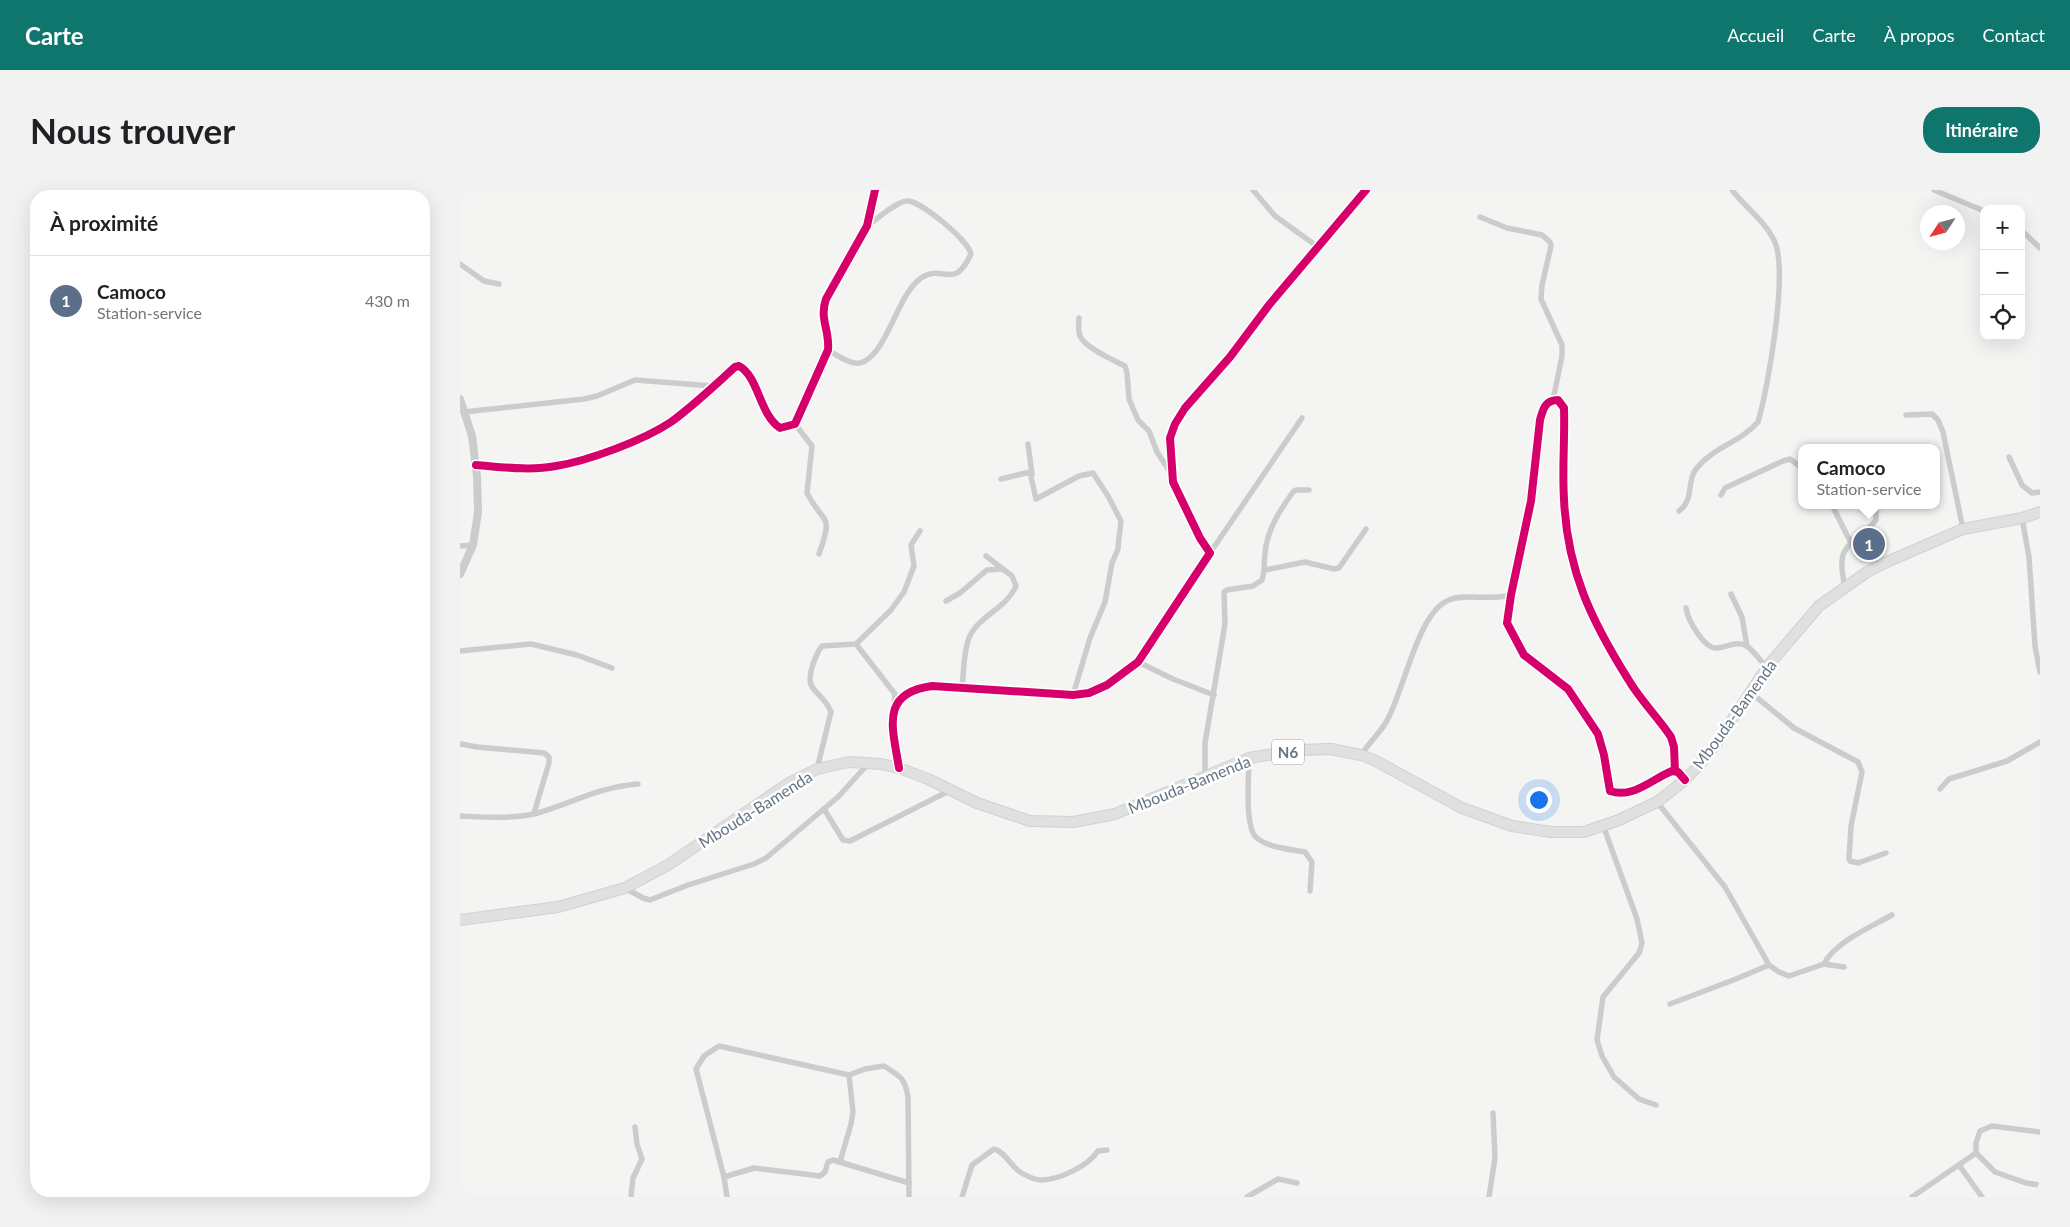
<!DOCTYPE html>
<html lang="fr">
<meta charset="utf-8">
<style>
body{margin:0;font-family:Lato,sans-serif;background:#f2f2f2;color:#202124}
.controls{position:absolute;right:15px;top:15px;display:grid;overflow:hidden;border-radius:10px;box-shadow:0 5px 20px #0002}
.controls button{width:45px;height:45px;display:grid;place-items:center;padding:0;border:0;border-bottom:1px solid #e0e0e0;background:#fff;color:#202124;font:25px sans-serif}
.compass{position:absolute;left:1460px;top:15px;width:45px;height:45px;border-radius:50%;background:#fff;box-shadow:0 5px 20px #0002;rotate:234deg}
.you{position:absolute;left:1078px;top:609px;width:18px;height:18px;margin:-12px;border:4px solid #fff;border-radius:50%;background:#1a73e8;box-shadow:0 0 0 8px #1a73e833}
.badge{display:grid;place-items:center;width:32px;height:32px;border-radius:50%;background:#0f766e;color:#fff;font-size:16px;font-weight:700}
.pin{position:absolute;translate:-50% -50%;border:2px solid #fff;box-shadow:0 1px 5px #0006}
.popup{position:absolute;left:1338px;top:254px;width:142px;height:65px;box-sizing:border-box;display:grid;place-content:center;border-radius:10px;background:#fff;filter:drop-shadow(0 1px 4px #0005);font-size:16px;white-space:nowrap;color:#757577}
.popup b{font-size:19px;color:#202124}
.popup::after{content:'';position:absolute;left:50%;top:100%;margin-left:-10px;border:10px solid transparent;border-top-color:#fff}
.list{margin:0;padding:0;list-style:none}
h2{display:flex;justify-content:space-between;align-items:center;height:65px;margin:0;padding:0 20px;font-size:21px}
h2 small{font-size:16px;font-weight:400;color:#757577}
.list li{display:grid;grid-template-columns:32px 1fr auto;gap:15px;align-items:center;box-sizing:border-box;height:90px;padding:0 20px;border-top:1px solid #e0e0e0}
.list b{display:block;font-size:19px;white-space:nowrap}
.list p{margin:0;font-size:16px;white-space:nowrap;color:#757577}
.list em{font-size:16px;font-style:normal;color:#757577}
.icon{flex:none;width:28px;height:28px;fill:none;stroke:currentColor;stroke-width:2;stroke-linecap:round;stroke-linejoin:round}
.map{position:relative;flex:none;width:1580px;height:1007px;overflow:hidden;border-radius:20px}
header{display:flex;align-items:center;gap:30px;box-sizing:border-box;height:70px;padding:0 25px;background:#0f766e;color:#fff}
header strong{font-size:24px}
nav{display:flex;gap:28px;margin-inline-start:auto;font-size:18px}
.intro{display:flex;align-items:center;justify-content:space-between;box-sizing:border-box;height:120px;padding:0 30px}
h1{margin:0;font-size:35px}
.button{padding:12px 22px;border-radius:20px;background:#0f766e;color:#fff;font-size:18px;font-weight:700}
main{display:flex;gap:30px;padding:0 30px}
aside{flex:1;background:#fff;border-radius:20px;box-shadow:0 5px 20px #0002}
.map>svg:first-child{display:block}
</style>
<header>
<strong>Carte</strong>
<nav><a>Accueil</a><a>Carte</a><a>À propos</a><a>Contact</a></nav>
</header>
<div class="intro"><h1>Nous trouver</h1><a class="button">Itinéraire</a></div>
<main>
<aside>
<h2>À proximité<small></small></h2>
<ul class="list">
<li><span class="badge" style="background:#5c6f8a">1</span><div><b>Camoco</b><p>Station-service</p></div><em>430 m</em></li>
</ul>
</aside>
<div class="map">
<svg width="1580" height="1007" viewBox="0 0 1580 1007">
<rect width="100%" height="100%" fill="#f4f4f2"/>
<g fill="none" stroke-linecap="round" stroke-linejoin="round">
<g stroke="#d0d1d1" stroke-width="12">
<polyline id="trunk" points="0,730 98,717 165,698 208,675 329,593 357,579 389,572 421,574 439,578 468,589 517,613 570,631 613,632 655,624 789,568 838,560 871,559 901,565 914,570 1002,618 1052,636 1091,642 1124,642 1159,630 1197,612 1225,590 1242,572 1258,551 1307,477 1359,416 1407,382 1429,371 1503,339 1562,328 1580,322"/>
</g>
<g stroke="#cbcdcd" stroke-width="5.5">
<polyline points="793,0 815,26 858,57"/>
<polyline points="1474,0 1524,21"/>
<polyline points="1020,27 1047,38 1082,45 1090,52 1091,56 1082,95 1081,109 1102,155 1102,166 1093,210"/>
<polyline points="1561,40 1580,58"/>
<polyline points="0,74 24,91 39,94"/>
<path d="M619 128C619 135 617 142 621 148 628 159 653 170 665 176L667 183 669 209 678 230 689 241 697 262 710 282"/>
<path d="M368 160C377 165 393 177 403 172 428 161 437 105 461 88 484 73 493 102 511 64 509 51 460 10 447 11 437 11 416 30 407 36"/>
<polyline points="4,222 124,209 137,206 175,190 253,196"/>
<polyline points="1446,225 1472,224 1478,230 1483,242 1503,339"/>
<path d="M335 234 352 256 347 303C364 336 374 322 359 364"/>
<polyline points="568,254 572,284"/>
<polyline points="1549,267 1562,295 1572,303 1580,302"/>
<path d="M16 275C42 277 70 281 96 276 128 271 184 250 211 232 233 216 254 196 275 177L279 176C299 187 299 224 320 238L335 234 368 160C370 140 359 129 366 109L407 36 415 0"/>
<polyline points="541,289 570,282 576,309 619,286 633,283 648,306 661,331 659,348 658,359 652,373 645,412 630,448 613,505"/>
<polyline points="1261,305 1265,298 1323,271 1330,269 1342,278"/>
<polyline points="1372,315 1391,353"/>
<path d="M1219 321C1235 309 1226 292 1236 279 1253 257 1281 252 1298 232 1308 198 1329 80 1314 50 1304 30 1285 17 1272 0"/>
<polyline points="1562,328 1569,367 1575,456 1580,482"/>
<polyline points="0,356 13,355"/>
<polyline points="750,363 842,228"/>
<polyline points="805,380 845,372 874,379 879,378 906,339"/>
<path d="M1385 399C1384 390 1381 380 1382 372 1382 352 1407 344 1416 330V315"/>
<polyline points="1271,404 1282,427 1287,456"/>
<polyline points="486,411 500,403 527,380 543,379"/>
<path d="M1226 418C1228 430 1244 460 1258 458 1267 457 1275 451 1285 455 1293 459 1300 471 1307 477"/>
<polyline points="0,461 71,454 117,465 152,478"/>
<polyline points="678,472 713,489 754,505"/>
<path d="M502 498C504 482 503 463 509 448 518 426 547 418 556 396L552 386 526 366"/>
<polyline points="1290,502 1334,538 1398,572 1402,582 1391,636 1389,669 1390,671 1398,673 1426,663"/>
<polyline points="434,516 435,504 396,454 431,420 444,402 454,376 451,355 460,341"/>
<polyline points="0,554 17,557 84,563 89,567 89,573 74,623"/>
<path d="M901 565C908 554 918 545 925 534 944 505 956 423 989 410 1005 403 1031 411 1051 405"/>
<path d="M789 568C789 585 784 639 797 648 809 658 830 659 845 662L852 672 850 701"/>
<path d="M439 578C433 539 419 503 472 496L613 505 629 503 647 495 678 472 750 363 740 348 713 292 710 248 715 234 725 218 770 167 809 115 906 0"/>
<path d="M357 579 371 522C361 498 343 504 353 474 356 467 357 462 362 456L396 454"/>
<path d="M1215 581 1214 557 1211 547C1198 527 1180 510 1168 489 1131 430 1107 380 1104 309 1102 279 1105 248 1104 218L1098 210C1085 210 1083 219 1080 230L1071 311 1051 405 1047 433 1064 465 1108 499 1138 544 1144 565 1150 601C1173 609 1192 589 1212 581L1218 582 1225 590"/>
<path d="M745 585V553L765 434 764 402 767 400 793 396 802 390C805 381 804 373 805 363 807 340 820 320 833 302L836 300H849"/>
<polyline points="1480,599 1489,589 1547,571 1580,552"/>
<polyline points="1197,612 1265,697 1309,775 1319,782 1329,786 1364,774 1384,777"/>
<polyline points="364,619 383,650 390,651 491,600"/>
<path d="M0 626C24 627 50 629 74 624 111 614 138 597 178 594"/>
<polyline points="1143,635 1177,729 1182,753 1179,763 1143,807 1137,850 1142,866 1154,887 1179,909 1196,915"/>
<polyline points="165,698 183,708 190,710 228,695 294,674 306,668 378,607 408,574"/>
<path d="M1364 774C1375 752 1411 737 1432 725"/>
<polyline points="1210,814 1276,789 1309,775"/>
<polyline points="1516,963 1516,953 1520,941 1532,936 1580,942"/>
<polyline points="380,972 391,934 393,922 389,885"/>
<polyline points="1499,975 1522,1007"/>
<polyline points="264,987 294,978 360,986 365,982 368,972 373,970 449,993"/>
<polyline points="171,1007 173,988 182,969 177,954 175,937"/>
<path d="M267 1007 264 987 236 879 244 866 259 856 389 885 405 879 424 876C440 886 445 888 448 907L449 1007"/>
<path d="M502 1007 512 975 534 959C544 961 551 976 560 982 565 985 575 990 581 990 599 990 628 976 638 961L647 960"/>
<polyline points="787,1007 818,989 837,993"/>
<polyline points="1029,1007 1035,968 1033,923"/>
<polyline points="1452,1007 1516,963 1535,982 1566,993 1580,995"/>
</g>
<polyline stroke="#cbcdcd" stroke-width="8" points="0,209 12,246 17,286 18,322 13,355 0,384"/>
<use href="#trunk" stroke="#e0e0e0" stroke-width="10"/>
<g stroke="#fff" stroke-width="11">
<g id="cycleway">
<path d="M16 275C42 277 70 281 96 276 128 271 184 250 211 232 233 216 254 196 275 177L279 176C299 187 299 224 320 238L335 234 368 160C370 140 359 129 366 109L407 36 415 0"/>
<path d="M439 578C433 539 419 503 472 496L613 505 629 503 647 495 678 472 750 363 740 348 713 292 710 248 715 234 725 218 770 167 809 115 906 0"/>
<path d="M1215 581 1214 557 1211 547C1198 527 1180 510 1168 489 1131 430 1107 380 1104 309 1102 279 1105 248 1104 218L1098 210C1085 210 1083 219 1080 230L1071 311 1051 405 1047 433 1064 465 1108 499 1138 544 1144 565 1150 601C1173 609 1192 589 1212 581L1218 582 1225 590"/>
</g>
</g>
<use href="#cycleway" stroke="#d6006c" stroke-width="8"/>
</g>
<g text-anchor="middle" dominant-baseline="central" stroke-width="5" stroke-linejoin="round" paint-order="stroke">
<rect fill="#fff" stroke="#929ea8" stroke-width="1" x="812" y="549.5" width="32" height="25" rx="4"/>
<g font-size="15" font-weight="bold" fill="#637483">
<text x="828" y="562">N6</text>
</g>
<g font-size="16" fill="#637483" stroke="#fff">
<text transform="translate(1274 524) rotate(-54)">Mbouda-Bamenda</text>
<text transform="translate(729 594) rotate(-22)">Mbouda-Bamenda</text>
<text transform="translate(295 619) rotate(-32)">Mbouda-Bamenda</text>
</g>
</g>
</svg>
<div class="controls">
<button>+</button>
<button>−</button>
<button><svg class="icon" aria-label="locate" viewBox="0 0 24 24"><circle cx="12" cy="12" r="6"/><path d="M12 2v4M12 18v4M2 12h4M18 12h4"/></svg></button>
</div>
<svg class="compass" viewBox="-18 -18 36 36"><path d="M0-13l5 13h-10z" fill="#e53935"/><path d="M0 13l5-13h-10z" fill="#757577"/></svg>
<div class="you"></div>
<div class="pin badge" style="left:1409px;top:354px;background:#5c6f8a">1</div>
<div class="popup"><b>Camoco</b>Station-service</div>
</div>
</main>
